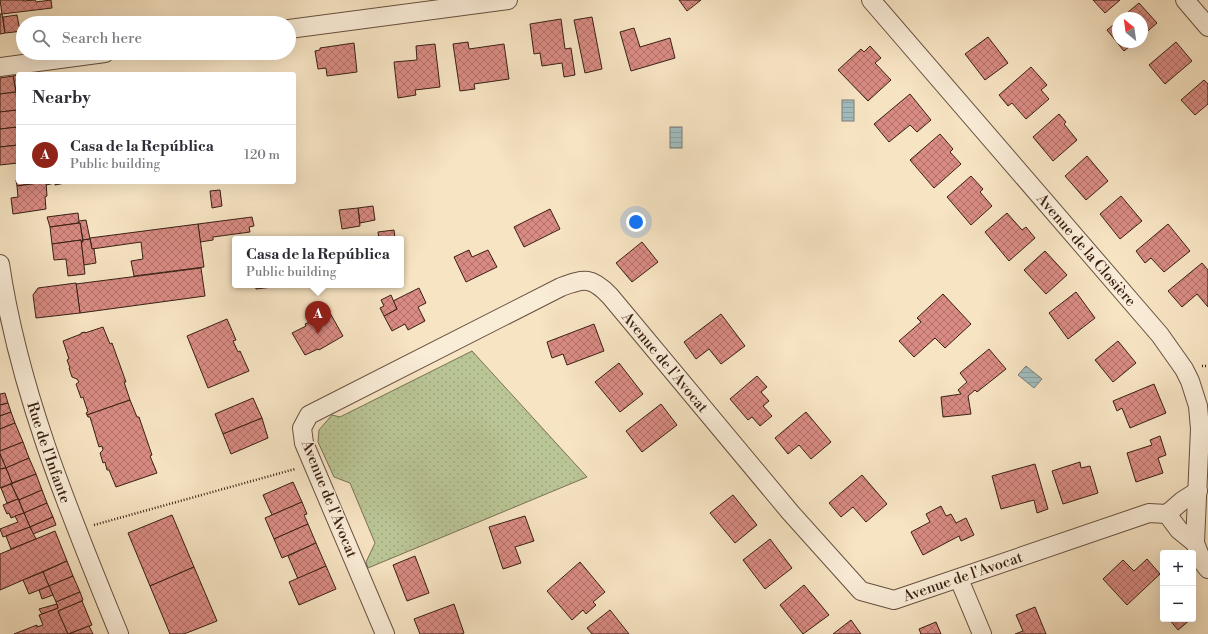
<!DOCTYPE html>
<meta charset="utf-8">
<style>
body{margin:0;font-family:"Libre Bodoni",serif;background:#f7f7f7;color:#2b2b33}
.controls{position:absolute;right:12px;bottom:12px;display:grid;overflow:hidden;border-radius:4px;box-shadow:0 4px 16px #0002}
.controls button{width:36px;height:36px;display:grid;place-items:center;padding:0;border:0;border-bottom:1px solid #e1e1e2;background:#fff;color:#2b2b33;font:20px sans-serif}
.compass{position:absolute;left:1112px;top:12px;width:36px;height:36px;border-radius:50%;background:#fff;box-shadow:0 4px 16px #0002;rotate:331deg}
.you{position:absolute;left:636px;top:222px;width:14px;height:14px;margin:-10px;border:3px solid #fff;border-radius:50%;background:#1a73e8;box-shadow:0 0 0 6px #1a73e833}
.badge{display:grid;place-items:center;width:26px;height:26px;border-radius:50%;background:#8f2418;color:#fff;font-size:13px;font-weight:700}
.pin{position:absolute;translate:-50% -33px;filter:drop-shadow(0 1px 2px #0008)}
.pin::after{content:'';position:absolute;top:21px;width:14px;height:12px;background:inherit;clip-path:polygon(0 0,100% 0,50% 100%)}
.popup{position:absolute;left:232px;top:236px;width:172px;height:52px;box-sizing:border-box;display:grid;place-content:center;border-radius:4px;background:#fff;filter:drop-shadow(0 1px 3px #0005);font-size:13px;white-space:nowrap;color:#7c7c81}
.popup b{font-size:15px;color:#2b2b33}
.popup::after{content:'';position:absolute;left:50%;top:100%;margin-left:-8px;border:8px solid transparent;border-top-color:#fff}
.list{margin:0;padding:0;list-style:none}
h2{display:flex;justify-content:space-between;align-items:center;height:52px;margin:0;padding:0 16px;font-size:17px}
h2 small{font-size:13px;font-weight:400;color:#7c7c81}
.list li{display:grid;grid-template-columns:26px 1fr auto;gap:12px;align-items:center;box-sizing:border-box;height:60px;padding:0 16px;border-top:1px solid #e1e1e2}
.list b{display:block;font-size:15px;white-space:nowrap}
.list p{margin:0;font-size:13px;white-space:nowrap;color:#7c7c81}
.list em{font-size:13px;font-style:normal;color:#7c7c81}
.icon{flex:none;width:22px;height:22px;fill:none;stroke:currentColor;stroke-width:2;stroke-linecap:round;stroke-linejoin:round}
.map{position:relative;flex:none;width:1208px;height:634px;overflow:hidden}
.search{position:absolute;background:#fff;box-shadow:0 4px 16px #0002;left:16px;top:16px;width:280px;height:44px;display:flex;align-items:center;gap:10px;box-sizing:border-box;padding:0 14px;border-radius:22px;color:#7c7c81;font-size:15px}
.panel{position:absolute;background:#fff;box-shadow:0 4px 16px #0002;left:16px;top:72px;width:280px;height:112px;border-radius:4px}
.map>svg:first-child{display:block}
</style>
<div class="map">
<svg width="1208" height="634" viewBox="0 0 1208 634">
<defs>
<pattern id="grass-dots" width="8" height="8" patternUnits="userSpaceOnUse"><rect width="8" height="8" fill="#bac595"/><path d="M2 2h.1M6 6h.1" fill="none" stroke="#a1a980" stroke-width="1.8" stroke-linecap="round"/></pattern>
<pattern id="water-rules" width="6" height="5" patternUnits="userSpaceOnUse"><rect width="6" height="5" fill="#a2bcbe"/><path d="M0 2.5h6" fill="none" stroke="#8ca1a2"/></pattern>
<pattern id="building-cross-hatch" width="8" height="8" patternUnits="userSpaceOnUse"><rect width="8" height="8" fill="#d98b83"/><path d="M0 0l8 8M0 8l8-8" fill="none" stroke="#b1716a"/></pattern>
</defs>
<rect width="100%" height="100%" fill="#f7e4c3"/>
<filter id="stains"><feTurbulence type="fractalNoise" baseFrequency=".005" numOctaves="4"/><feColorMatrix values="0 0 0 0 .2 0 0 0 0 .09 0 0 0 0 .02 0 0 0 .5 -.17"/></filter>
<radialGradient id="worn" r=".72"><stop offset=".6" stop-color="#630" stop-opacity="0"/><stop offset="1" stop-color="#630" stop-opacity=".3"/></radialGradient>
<polygon fill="url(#grass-dots)" stroke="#797254" points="472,351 587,477 368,568 366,562 375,543 350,483 334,477 318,442 319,430 332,415 340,417"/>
<g fill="url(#water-rules)" stroke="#787d7a">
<rect x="842" y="100" width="12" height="21"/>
<rect x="670" y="127" width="12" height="21"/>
<polygon points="1026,366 1042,379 1034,388 1018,375"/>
</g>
<g fill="url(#building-cross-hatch)" stroke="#381f13">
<polygon points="0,0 23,0 23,1 35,0 36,2 51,0 52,8 2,14"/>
<polygon points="679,0 701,0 687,11"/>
<polygon points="1093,0 1120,0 1105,13"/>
<polygon points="1139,3 1157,23 1142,36 1142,18 1121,18"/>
<polygon points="0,14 2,14 5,33 0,34"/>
<polygon points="17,15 19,26 23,25 23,31 5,33 3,17"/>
<polygon points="592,17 602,69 585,73 574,20"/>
<polygon points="561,19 565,49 571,48 575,75 564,77 562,63 542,66 540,53 534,54 530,24"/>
<polygon points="1118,21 1118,42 1135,42 1124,51 1107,30"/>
<polygon points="634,28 640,47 670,38 675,58 631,71 620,32"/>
<polygon points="988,37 1008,63 985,80 965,54"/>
<polygon points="468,42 469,49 504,44 509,79 474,84 475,89 460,91 453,44"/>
<polygon points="1176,42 1192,61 1165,84 1149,65"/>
<polygon points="354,43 357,72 327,76 326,68 318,69 315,51 320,50 320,48"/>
<polygon points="435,44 440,87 415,90 416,95 398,98 394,62 417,60 416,46"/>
<polygon points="870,46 881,58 875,63 891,80 868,101 838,70 861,49 864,52"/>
<polygon points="1031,67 1047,85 1041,90 1049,99 1026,119 1012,103 1008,106 999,95"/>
<polygon points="18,75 18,92 16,92 13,76"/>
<polygon points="13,76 16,92 0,94 0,78"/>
<polygon points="1204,80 1208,84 1208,104 1195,115 1181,100"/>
<polygon points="16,92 18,110 0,112 0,94"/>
<polygon points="910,94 931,120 917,132 910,125 889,142 874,124"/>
<polygon points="17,110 18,127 0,129 0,112"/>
<polygon points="1059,114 1066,122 1064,124 1077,140 1053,161 1033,137"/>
<polygon points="18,127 18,145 0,147 0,129"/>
<polygon points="940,134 953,149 950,152 961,164 934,188 910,160"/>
<polygon points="18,145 18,163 0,165 0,147"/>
<polygon points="1087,156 1108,181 1086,200 1065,176"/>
<polygon points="971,176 983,189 980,192 992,206 971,225 947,197"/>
<polygon points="16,180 18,180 18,182 70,182 55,185 55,183 46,185 46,182 17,186"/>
<polygon points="46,182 47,196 45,197 46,209 13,214 11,198 18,197 17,186"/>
<polygon points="220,190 222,206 212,208 210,191"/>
<polygon points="1121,196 1142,221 1120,239 1100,214"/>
<polygon points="373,206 375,220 360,223 358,208"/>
<polygon points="358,208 360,226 342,229 339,210"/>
<polygon points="550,209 560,229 524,247 514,227"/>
<polygon points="78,213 79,221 78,223 50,227 47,217"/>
<polygon points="1007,213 1022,230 1026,227 1035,238 1009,261 985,232"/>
<polygon points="252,217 254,226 249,227 250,232 213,237 213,240 200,242 198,224"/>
<polygon points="86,220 90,239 83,240 80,223 78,223 79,221"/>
<polygon points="80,223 83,242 81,242 81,240 52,244 50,227"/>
<polygon points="198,224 204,267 134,276 131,261 143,259 141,242 92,249 90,238"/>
<polygon points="1168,224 1190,251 1164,272 1151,258 1145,263 1136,251"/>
<polygon points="394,230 395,238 379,239 378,232"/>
<polygon points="90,239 92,249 94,249 96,263 84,265 81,242 83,242 83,240"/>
<polygon points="81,240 85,274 68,276 66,259 54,260 52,244"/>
<polygon points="642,242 658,262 632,282 616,263"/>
<polygon points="469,250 472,257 488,250 497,267 466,282 454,257"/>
<polygon points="1045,251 1067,275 1046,294 1024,270"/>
<polygon points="1202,263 1208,270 1208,307 1197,294 1182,307 1168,291"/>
<polygon points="201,268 205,296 80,313 76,284"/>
<polygon points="76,283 80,313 36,318 33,295 38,288"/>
<polygon points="255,285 289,285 256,289"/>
<polygon points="419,288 426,303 418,307 425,321 408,330 405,324 392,331 384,316 397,309 393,301"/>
<polygon points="1076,292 1095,318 1068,339 1049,313"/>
<polygon points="943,294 971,324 945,348 935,338 914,357 899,341 921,322 917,318"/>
<polygon points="391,295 397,309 384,316 380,308 384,306 381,300"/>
<polygon points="330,313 343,336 319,350 318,349 305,355 292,333 306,326 305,324"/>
<polygon points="721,314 745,346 721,364 709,349 696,359 684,342"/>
<polygon points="227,319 236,340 233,341 238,352 240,351 249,371 208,388 187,336"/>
<polygon points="594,324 604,351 567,365 563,354 552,358 547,342"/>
<polygon points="103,327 110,344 112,343 126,382 124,382 130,400 87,415 86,413 88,412 83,397 81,398 76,384 79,382 77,379 72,377 69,368 70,368 67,360 69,359 63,341 81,334 81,333 85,332 85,333"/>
<polygon points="1118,341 1136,363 1113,382 1095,360"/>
<polygon points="989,349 1006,369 977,392 975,390 968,396 971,414 943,417 941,397 961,394 958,390 967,382 960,373"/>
<polygon points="619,363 643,394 620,412 595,382"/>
<polygon points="757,376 767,387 761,392 769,401 763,406 772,416 760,426 752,417 748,420 730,399"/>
<polygon points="1154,384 1166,413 1130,428 1122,408 1117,411 1113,401"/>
<polygon points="5,393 8,403 0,405 0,394"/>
<polygon points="253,398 262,418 223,434 215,414"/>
<polygon points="130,400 137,417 139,417 152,455 150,456 157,473 116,487 109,470 107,470 105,462 103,463 100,453 103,450 102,446 99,447 90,417 88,417 87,415"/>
<polygon points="8,403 11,412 0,416 0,405"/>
<polygon points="661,404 677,425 642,452 626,431"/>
<polygon points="11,412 15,423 0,429 0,416"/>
<polygon points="806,412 831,442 811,459 799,445 788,454 775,438"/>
<polygon points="262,418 268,438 231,454 223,434"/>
<polygon points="15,423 23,442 0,451 0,429"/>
<polygon points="1160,436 1166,455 1158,458 1163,473 1136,482 1127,453 1152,445 1150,440"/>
<polygon points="23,442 29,458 6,468 0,454 0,451"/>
<polygon points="0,454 6,468 0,469"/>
<polygon points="29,458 36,474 12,483 6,468"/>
<polygon points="1080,462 1081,468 1090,466 1098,493 1063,504 1052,471"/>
<polygon points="1035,464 1048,509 1037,513 1034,500 1001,509 992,476"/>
<polygon points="6,468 12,483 0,488 0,469"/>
<polygon points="36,474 42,490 19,500 11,484"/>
<polygon points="862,475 887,504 866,522 853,507 841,517 829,503"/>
<polygon points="293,482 302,502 272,515 263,495"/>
<polygon points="11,484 18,499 7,503 1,488"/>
<polygon points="42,490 47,503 24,513 19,500"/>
<polygon points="733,495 757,525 735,543 710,513"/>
<polygon points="18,499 24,513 11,518 9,513 7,514 3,505"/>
<polygon points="302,502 307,514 304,515 308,524 274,539 265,518"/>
<polygon points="47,503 53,517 30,527 24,513"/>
<polygon points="941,506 946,516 951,514 956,523 966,518 974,535 961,541 959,536 923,555 911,532 930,522 926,514"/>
<polygon points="24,513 30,527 3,537 0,529 18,522 15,516"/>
<polygon points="172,515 194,567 150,586 128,533"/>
<polygon points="525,516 534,541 515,547 521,563 503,569 489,527"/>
<polygon points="53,517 56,525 33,534 30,527"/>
<polygon points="308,524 316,543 282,558 274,539"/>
<polygon points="30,527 36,539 11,549 6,536"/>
<polygon points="55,531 67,561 0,590 0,554"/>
<polygon points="770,539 792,568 765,589 743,560"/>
<polygon points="316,543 326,566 298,579 288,556"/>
<polygon points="415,556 429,593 407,601 393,565"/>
<polygon points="1147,559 1160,574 1127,605 1103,579 1123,560 1134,571"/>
<polygon points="67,561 73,576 49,586 43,572"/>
<polygon points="580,562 605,592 593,602 596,605 586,614 583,610 572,620 547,591"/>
<polygon points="326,566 336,589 299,605 289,582"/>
<polygon points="194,567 217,621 184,634 170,634 150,586"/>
<polygon points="43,572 49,586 29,594 23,580"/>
<polygon points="73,576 80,592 56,602 49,586"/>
<polygon points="804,585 829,615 803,634 780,605"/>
<polygon points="49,586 53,595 42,599 39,590"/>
<polygon points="80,592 83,600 82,601 58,611 68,634 14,634 37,625 37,627 43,625 39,615 58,608 56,602"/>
<polygon points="82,601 92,625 68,634 58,611"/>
<polygon points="57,604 58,608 42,614 39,609"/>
<polygon points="454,604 464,633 461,634 420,634 414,619"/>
<polygon points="1035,607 1046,634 1015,634 1023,631 1016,615"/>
<polygon points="610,610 629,634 592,634 587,628"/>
<polygon points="1169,619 1191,619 1178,630"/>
<polygon points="851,620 861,634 833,634"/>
<polygon points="936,622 941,634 921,634 919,629"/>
<polygon points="89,626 93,634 69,634"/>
</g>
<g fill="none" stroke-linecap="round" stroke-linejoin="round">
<g stroke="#68503f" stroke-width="20">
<g id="minor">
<path id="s1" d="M871 0 1160 335 1184 369 1190 381 1198 406 1200 429 1195 543 1202 561 1208 569"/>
<polyline points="1185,0 1208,27"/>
<polyline points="289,29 508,0"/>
<polyline points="0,67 105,53"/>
<path id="s2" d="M0 264C19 393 70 514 119 634"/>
<polyline points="1167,514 1179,530 1195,543"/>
<polyline points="959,579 982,634"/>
<path id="s3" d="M385 634 304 443 302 428 309 415 561 287C585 278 592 277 610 296L790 512 861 591 894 600 1149 513 1167 514 1182 501 1198 491"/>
</g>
</g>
<g stroke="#381f13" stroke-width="2.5" stroke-dasharray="1 2" stroke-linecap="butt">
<polyline points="1202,366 1208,366"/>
<polyline points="94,525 295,469"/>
</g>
<use href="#minor" stroke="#faedd8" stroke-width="18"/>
</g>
<g text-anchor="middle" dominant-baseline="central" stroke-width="3" stroke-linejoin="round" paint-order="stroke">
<g font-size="15" fill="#381f13" stroke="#faedd8">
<text stroke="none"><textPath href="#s1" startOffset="330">Avenue de la Closière</textPath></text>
<text stroke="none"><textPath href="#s3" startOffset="661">Avenue de l'Avocat</textPath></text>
<text stroke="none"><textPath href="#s2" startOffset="195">Rue de l'Infante</textPath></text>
<text transform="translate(329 499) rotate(68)">Avenue de l'Avocat</text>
<text stroke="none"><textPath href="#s3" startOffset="1069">Avenue de l'Avocat</textPath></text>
</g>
</g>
<rect width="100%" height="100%" filter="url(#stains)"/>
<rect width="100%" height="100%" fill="url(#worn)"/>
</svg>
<div class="controls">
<button>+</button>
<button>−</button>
</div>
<svg class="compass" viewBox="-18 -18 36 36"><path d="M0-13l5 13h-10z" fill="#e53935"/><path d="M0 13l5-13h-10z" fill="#7c7c81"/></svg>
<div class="you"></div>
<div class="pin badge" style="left:318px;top:334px">A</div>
<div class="popup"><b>Casa de la República</b>Public building</div>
<div class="search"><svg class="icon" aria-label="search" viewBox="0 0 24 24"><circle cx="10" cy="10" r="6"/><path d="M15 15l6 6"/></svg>Search here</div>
<section class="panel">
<h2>Nearby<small></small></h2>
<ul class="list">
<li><span class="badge">A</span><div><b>Casa de la República</b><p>Public building</p></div><em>120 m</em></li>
</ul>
</section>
</div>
